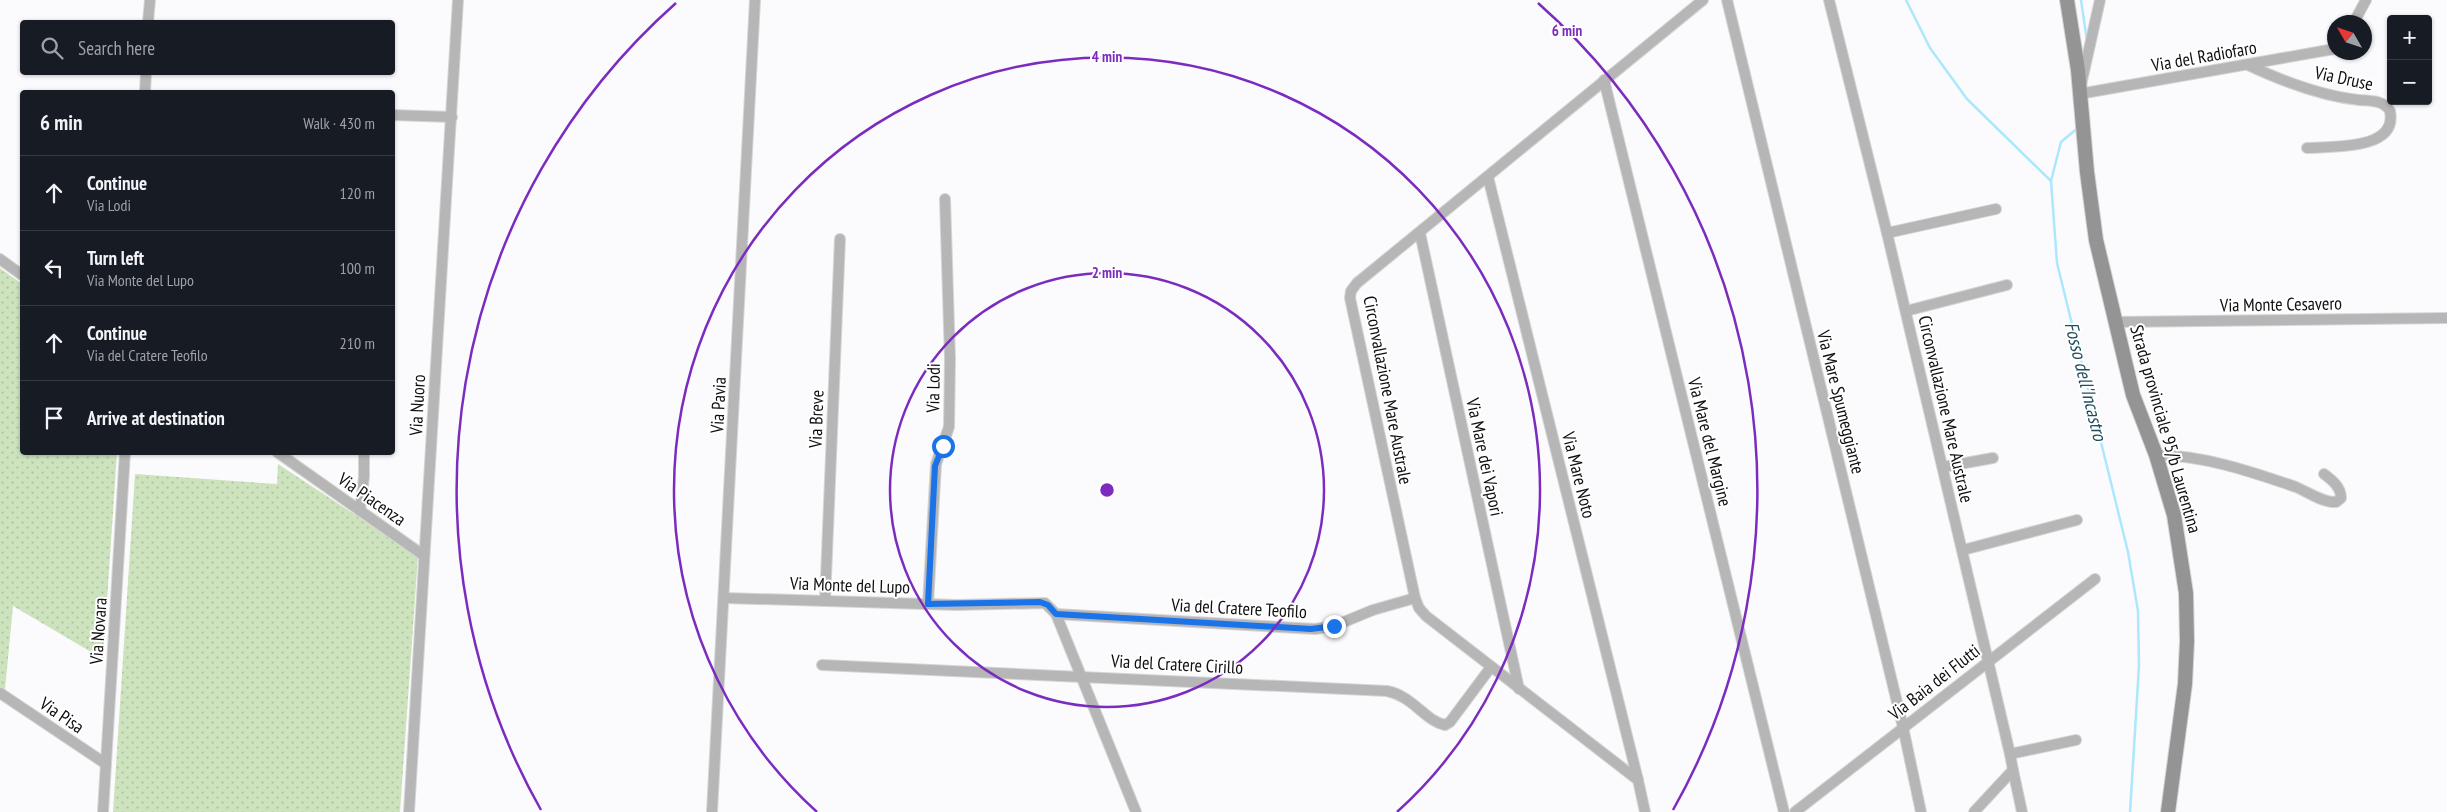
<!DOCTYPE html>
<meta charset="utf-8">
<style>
body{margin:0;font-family:"PT Sans Narrow",sans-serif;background:#20242c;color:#f1f3f6}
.controls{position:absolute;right:15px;top:15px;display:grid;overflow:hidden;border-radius:5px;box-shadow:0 1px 4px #0004}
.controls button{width:45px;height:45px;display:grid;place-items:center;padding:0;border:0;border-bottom:1px solid #363941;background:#171b24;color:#f1f3f6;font:25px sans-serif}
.compass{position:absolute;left:2327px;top:15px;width:45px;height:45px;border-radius:50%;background:#171b24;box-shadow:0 1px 4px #0004;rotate:309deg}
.stop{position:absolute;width:15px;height:15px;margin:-11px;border:4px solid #1a73e8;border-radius:50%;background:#fff}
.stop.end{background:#1a73e8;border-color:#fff;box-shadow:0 1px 5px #0008}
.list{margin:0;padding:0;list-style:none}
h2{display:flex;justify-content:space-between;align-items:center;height:65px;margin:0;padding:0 20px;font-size:21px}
h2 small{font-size:16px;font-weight:400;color:#9ea1a6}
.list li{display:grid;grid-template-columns:32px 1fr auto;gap:15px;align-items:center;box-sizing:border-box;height:75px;padding:0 20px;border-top:1px solid #363941}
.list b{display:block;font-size:19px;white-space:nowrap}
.list p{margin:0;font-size:16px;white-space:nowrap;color:#9ea1a6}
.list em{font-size:16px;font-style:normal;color:#9ea1a6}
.icon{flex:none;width:28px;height:28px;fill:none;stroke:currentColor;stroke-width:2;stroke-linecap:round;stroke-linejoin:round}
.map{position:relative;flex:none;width:2447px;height:812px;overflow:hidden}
.search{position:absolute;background:#171b24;box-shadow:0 1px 4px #0004;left:20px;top:20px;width:375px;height:55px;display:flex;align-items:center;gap:12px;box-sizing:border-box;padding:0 18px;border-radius:5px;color:#9ea1a6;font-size:19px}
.panel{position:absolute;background:#171b24;box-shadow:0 1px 4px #0004;left:20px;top:90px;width:375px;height:365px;border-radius:5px}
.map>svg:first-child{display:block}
</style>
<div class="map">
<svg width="2447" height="812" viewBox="0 0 2447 812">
<defs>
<pattern id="grass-dots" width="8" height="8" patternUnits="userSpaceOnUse" patternTransform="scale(1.25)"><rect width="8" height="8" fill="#cde3be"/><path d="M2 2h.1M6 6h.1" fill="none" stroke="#afc2a2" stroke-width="1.8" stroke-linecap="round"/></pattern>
</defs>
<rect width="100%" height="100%" fill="#fbfbfd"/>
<g fill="url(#grass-dots)">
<polygon points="0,268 22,284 22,452 117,453 103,659 13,606 5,690 0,687"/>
<polygon points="278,464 418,556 400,812 113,812 135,474 277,484"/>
</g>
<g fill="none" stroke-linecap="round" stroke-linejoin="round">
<g stroke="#ace7fe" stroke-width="2.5">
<polyline points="1906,0 1930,48 1967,99 2051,181 2057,263 2128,552 2138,611 2139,666 2130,812"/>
<polyline points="2081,0 2087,41"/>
<polyline points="2051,181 2061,142 2079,127"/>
</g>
<g stroke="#d5d5d7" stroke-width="12">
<g id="street">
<polyline points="1727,0 1903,727 1921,812"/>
<polyline points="1829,0 1887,233 2010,754 2013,770 1974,812"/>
<polyline points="2100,0 2079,94 2334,49"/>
<polyline points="148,22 150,0"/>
<polyline points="2354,22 2366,0"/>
<path d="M2248 65C2282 81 2321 96 2359 100 2371 101 2383 100 2390 111 2398 151 2331 146 2307 148"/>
<polyline points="1604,80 1784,812"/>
<polyline points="145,92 146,72"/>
<polyline points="392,115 452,117"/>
<polyline points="1488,177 1638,780"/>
<polyline points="1420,233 1519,689"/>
<polyline points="1887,233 1996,209"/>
<polyline points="0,259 22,275"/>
<polyline points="1906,311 2007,285"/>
<polyline points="2115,322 2447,318"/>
<polyline points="277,452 423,555"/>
<path d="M2156 455C2203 455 2252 472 2296 487 2308 492 2323 503 2336 502L2341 498C2341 487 2332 480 2324 474"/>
<polyline points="1943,467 1993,458"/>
<polyline points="360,511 364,477 364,452"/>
<polyline points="1963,550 2077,520"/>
<polyline points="725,598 957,605 1045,603 1056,614 1136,812"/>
<polyline points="825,601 840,239"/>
<polyline points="928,604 936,464 949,427 950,359 945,199"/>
<polyline points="1056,614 1315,629 1334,626 1373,610 1415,598"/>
<path d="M822 665 1387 691C1413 696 1425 721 1445 725L1450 722 1491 667"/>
<polyline points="0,693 106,764"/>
<polyline points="2010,754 2076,740"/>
<polyline points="2013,770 2022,812"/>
<polyline points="103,812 125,452"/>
<polyline points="409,812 458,0"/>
<polyline points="712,812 755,0"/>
<polyline points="1645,812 1638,780 1426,616 1419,608 1415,598 1350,298 1351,291 1357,283 1703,0"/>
<polyline points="1795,812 2095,579"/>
</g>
</g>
<g stroke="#d5d5d7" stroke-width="16">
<polyline id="secondary" points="2067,0 2078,70 2087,172 2096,240 2133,395 2156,455 2174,515 2186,593 2187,641 2185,684 2168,812"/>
</g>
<use href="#street" stroke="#b6b6b6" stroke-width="10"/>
<use href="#secondary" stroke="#959494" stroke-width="14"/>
</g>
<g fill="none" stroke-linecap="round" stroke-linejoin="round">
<polyline stroke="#1a73e8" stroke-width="6" points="943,446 935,466 928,604 1040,602 1048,605 1056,614 1311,629 1334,626"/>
</g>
<g fill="none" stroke="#7b2cbf" stroke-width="2.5">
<circle cx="1107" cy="490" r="217"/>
<path d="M817 812A433 433 0 1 1 1397 812"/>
<path d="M541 810A650 650 0 0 1 676 3M1538 3A650 650 0 0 1 1673 810"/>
</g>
<g text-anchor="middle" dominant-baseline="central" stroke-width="4" stroke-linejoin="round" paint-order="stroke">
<g font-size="18" fill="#0f0f0f" stroke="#fff">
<text transform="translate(2204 56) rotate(-10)">Via del Radiofaro</text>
<text transform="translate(2344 78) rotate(12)">Via Druse</text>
<text transform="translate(2281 304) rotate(-1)">Via Monte Cesavero</text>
<text transform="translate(933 388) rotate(-89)">Via Lodi</text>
<text transform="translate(1388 390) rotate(79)">Circonvallazione Mare Australe</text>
<text transform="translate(1841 402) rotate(76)">Via Mare Spumeggiante</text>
<text transform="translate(417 405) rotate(-87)">Via Nuoro</text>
<text transform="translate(718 405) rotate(-87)">Via Pavia</text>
<text transform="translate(1946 409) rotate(77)">Circonvallazione Mare Australe</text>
<text transform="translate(816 419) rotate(-88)">Via Breve</text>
<text transform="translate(2166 429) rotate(74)">Strada provinciale 95/b Laurentina</text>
<text transform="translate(1710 442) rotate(76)">Via Mare del Margine</text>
<text transform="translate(1485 457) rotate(78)">Via Mare dei Vapori</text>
<text transform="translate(1579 475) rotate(76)">Via Mare Noto</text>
<text transform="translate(372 499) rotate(35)">Via Piacenza</text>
<text transform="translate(850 585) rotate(2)">Via Monte del Lupo</text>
<text transform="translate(1239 608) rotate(3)">Via del Cratere Teofilo</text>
<text transform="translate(98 631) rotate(-86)">Via Novara</text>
<text transform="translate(1177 664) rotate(3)">Via del Cratere Cirillo</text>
<text transform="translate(1934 682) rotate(-38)">Via Baia dei Flutti</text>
<text transform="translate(62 715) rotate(34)">Via Pisa</text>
</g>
<g font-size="19" font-style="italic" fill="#1f4e5f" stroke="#fff">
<text transform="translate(2086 381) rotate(76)">Fosso dell'Incastro</text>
</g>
</g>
<circle cx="1107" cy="490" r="8" fill="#7b2cbf" stroke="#fff" stroke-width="2.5"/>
<g font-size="15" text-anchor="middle" font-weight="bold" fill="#7b2cbf" stroke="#fff" stroke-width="4" stroke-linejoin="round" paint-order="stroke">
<text x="1567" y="36">6 min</text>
<text x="1107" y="62">4 min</text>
<text x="1107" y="278">2 min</text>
</g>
</svg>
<div class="controls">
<button>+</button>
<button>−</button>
</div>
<svg class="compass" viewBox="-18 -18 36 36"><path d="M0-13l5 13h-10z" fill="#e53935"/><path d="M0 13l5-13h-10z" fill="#9ea1a6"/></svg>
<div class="stop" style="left:943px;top:446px"></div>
<div class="stop end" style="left:1334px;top:626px"></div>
<div class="search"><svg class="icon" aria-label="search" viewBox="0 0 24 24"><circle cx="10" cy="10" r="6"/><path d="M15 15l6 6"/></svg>Search here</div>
<section class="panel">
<h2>6 min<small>Walk · 430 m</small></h2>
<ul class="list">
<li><svg class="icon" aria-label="ahead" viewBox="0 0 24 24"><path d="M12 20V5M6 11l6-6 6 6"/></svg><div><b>Continue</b><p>Via Lodi</p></div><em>120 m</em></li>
<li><svg class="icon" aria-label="left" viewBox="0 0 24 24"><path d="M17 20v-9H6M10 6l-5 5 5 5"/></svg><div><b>Turn left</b><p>Via Monte del Lupo</p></div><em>100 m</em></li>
<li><svg class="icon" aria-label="ahead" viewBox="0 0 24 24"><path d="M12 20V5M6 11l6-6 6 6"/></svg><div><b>Continue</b><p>Via del Cratere Teofilo</p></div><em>210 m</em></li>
<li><svg class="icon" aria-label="arrive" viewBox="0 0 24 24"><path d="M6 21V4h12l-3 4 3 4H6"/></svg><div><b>Arrive at destination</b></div></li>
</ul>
</section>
</div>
